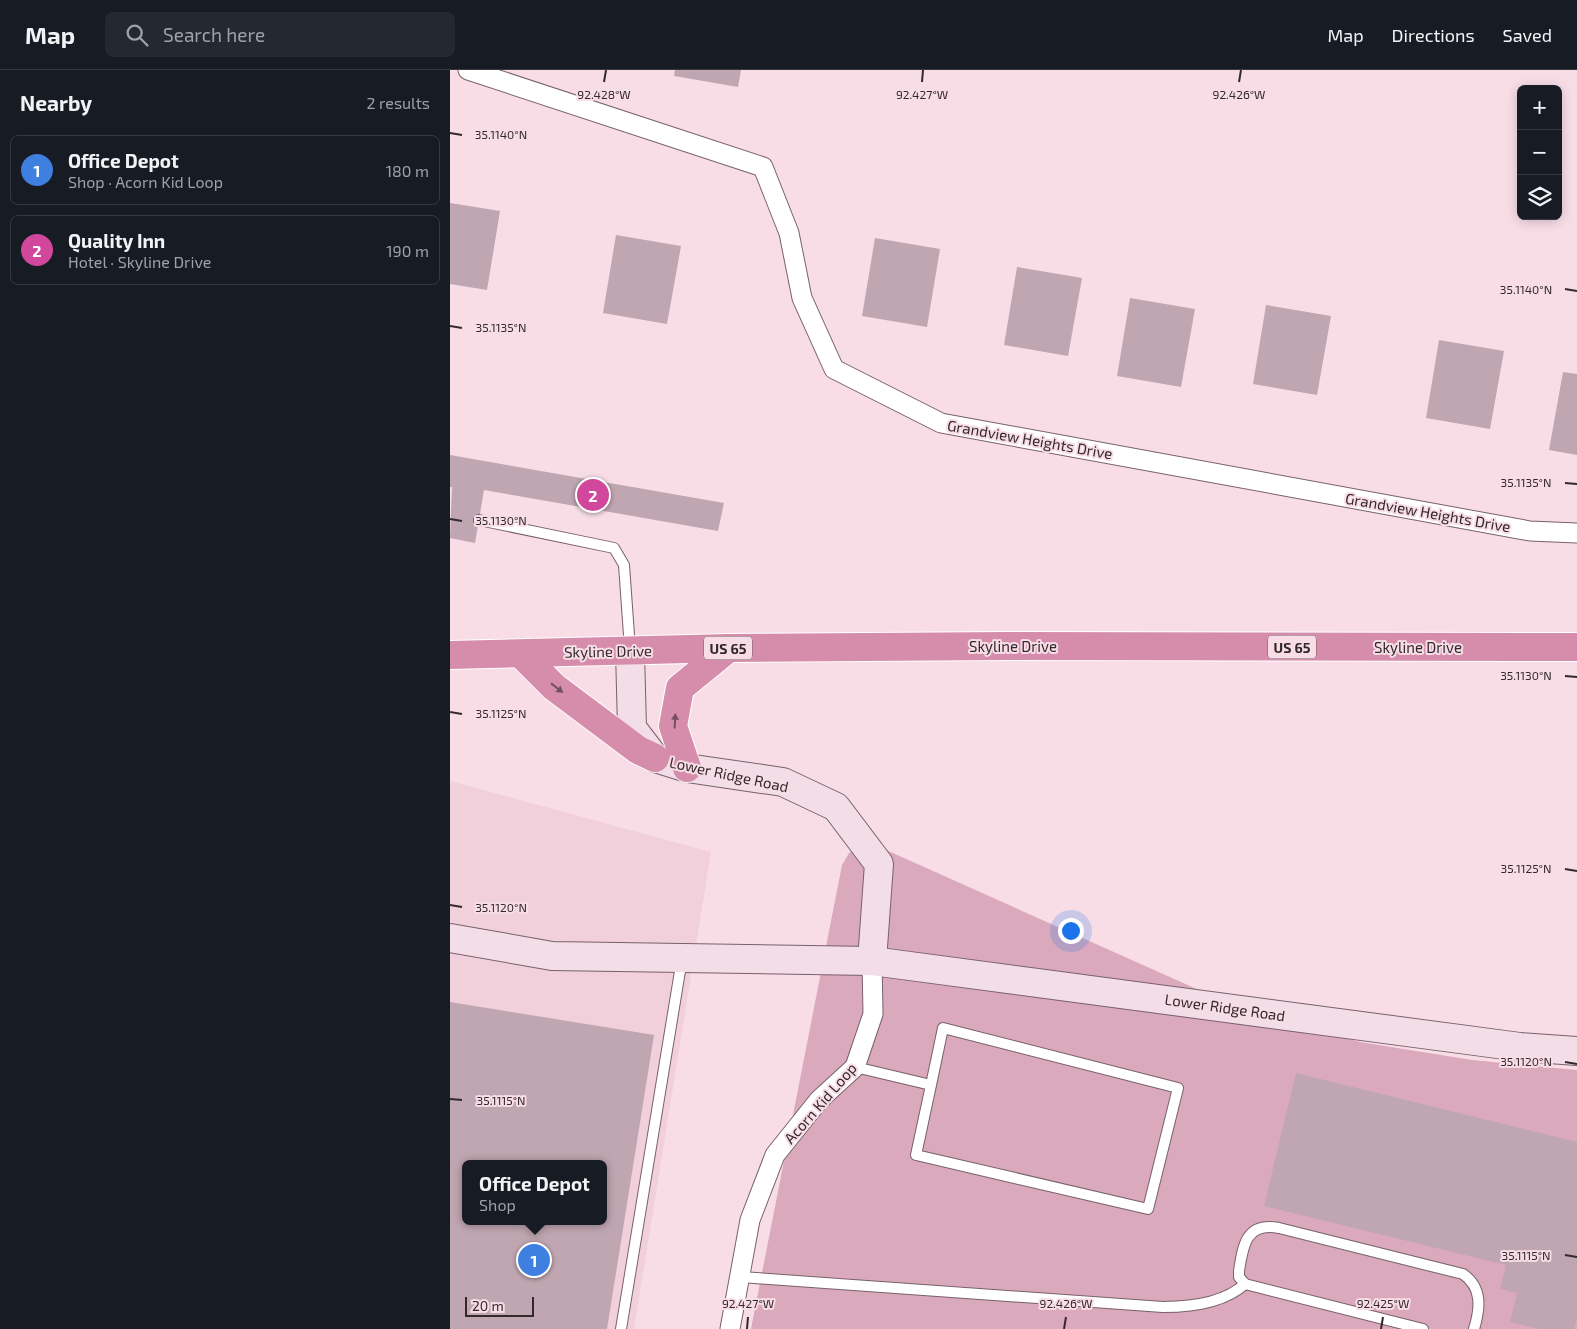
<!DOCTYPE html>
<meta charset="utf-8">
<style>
body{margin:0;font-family:"Exo 2",sans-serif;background:#242831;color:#f1f3f6}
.controls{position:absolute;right:15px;top:15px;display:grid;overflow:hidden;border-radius:8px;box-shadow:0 2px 12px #0003}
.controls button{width:45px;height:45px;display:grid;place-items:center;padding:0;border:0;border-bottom:1px solid #363941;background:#171b24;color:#f1f3f6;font:25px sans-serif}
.scale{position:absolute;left:15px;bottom:12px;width:69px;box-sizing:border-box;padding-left:5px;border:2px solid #33292d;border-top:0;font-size:14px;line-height:18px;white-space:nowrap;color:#33292d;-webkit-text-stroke:4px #f8dde7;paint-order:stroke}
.you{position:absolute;left:620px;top:860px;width:18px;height:18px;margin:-12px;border:4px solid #fff;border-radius:50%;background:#1a73e8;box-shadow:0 0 0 8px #1a73e833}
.badge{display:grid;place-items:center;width:32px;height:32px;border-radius:50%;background:#d93025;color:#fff;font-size:16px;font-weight:700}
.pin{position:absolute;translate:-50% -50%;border:2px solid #fff;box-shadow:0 1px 5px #0006}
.popup{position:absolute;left:12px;top:1090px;width:145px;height:65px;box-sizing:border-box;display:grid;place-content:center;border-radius:8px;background:#171b24;filter:drop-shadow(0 1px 4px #0005);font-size:16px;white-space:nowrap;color:#9ea1a6}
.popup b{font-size:19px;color:#f1f3f6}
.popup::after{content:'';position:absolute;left:50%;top:100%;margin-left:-10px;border:10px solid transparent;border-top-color:#171b24}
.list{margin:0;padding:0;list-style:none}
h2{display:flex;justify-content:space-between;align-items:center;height:65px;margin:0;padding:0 20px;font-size:21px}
h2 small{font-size:16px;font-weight:400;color:#9ea1a6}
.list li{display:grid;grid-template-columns:32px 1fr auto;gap:15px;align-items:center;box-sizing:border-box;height:70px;margin:0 10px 10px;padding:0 10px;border:1px solid #363941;border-radius:8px}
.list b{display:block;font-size:19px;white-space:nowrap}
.list p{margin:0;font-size:16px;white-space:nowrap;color:#9ea1a6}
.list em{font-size:16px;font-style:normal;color:#9ea1a6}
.icon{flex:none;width:28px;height:28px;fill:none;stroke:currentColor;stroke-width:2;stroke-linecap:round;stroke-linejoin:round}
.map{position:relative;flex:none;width:1127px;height:1259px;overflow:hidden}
header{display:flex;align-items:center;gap:30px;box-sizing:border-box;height:70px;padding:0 25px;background:#171b24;border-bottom:1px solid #363941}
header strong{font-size:24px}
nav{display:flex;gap:28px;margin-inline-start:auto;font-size:18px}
.search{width:350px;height:45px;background:#242831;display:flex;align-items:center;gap:12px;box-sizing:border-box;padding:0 18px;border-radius:8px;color:#9ea1a6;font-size:19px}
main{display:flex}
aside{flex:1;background:#171b24}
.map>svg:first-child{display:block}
</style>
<header>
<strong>Map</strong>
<div class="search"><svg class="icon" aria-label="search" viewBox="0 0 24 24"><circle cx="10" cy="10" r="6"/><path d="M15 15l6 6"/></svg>Search here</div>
<nav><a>Map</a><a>Directions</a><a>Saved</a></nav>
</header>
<main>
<aside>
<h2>Nearby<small>2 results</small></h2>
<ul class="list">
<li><span class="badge" style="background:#3f7fe0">1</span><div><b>Office Depot</b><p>Shop · Acorn Kid Loop</p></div><em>180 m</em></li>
<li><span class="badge" style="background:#d1479c">2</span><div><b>Quality Inn</b><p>Hotel · Skyline Drive</p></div><em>190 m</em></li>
</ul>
</aside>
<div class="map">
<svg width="1127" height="1259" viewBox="0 0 1127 1259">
<rect width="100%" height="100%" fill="#f8dde7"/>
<path fill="#f1cfdb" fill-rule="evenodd" d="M0 711 261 782 184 1259H0ZM15 1094H153V1151H15Z"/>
<polygon fill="#daa9bc" points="416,771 798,942 910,972 1022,990 1127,1000 1127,1259 301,1259 392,795 399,783"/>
<g fill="#c0a6b0" fill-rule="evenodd">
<polygon points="225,0 291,0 288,17 224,6"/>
<polygon points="0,133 50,141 37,220 0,214"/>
<polygon points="166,165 231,176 217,254 153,243"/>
<polygon points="425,168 490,179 477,257 412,246"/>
<polygon points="567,197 632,208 618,286 554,275"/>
<polygon points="680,228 745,239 731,317 667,306"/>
<polygon points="816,235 881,246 867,325 803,314"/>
<polygon points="989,270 1054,281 1040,359 976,348"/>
<polygon points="1113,302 1127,304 1127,385 1099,380"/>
<polygon points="0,385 274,433 268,461 34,420 25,473 0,468 2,417 0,417"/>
<path d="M0 932 204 965 157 1259H0ZM15 1094H153V1151H15Z"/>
<polygon points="846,1003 1127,1072 1127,1248 1124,1259 1089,1259 1060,1252 1067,1223 1050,1219 1056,1195 814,1136"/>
</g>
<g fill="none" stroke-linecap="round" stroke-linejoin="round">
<g stroke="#78616a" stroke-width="12">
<g id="lane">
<polyline points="29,450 164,478 174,495 180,579"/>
<polyline points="405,997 481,1015 466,1085 698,1139 728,1018 493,958 481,1015"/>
<path d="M291 1207 713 1237C741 1237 774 1233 795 1214L973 1259"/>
<path d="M795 1214 789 1207V1201C793 1175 796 1152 829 1158L1013 1204C1033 1218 1030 1239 1024 1259"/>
<polyline points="171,1259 232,889"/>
</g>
</g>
<g stroke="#78616a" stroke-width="21">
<g id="street">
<polyline points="18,0 313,97 339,163 352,228 384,299 491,353 1080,461 1127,463"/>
<polyline points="280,1259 300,1150 325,1085 369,1030 405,997 423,944 422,891"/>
</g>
</g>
<g stroke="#78616a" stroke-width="30">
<g id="secondary">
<polyline points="180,581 182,658 205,688 237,698 333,712 386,737 429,794 422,891 1070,977 1127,981"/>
<polyline points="0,868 102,886 422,891"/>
</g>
</g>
<g stroke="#fff" stroke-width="30">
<g id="highway">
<polyline points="71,584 104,617 188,680 205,688"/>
<polyline points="0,585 279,578 557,576 1127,577"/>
<polyline points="237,698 223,656 230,618 279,578"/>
</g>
</g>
<use href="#lane" stroke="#fff" stroke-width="10"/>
<use href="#street" stroke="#fff" stroke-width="19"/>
<use href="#secondary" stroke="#f3dde6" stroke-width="28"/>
<use href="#highway" stroke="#d68dab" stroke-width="28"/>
</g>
<defs><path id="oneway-solid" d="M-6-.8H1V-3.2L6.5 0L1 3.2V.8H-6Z" transform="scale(1.25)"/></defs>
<g fill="#74515f">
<use href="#oneway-solid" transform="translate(107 618) rotate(38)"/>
<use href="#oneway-solid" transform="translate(225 651) rotate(-87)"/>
</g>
<path fill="none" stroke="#33292d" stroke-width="2" d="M154 12 156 0M472 12 473 0M789 12 791 0M0 63 12 65M1115 219 1127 221M0 256 12 258M1115 413 1127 414M0 449 12 451M1115 606 1127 607M0 642 12 644M1115 799 1127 801M0 835 12 837M1115 992 1127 994M0 1029 12 1030M1115 1185 1127 1187M297 1259 298 1247M614 1259 616 1247M931 1259 933 1247"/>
<g text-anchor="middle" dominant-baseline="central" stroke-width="4" stroke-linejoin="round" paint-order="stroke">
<g fill="#f8dde7" stroke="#6e5f65" stroke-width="1">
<rect x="818" y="565.5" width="48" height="23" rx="4"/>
<rect x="254" y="566.5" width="48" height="23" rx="4"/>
</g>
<g font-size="14" font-weight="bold" fill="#33292d">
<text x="842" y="577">US 65</text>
<text x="278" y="578">US 65</text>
</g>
<g font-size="15" fill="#33292d" stroke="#f8dde7">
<text transform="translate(580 369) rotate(10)">Grandview Heights Drive</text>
<text transform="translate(978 442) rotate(10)">Grandview Heights Drive</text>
<text x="563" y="576">Skyline Drive</text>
<text x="968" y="577">Skyline Drive</text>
<text transform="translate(158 581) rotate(-1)">Skyline Drive</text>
<text transform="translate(279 704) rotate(12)">Lower Ridge Road</text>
<text transform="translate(775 937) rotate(8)">Lower Ridge Road</text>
<text transform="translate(370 1033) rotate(-49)">Acorn Kid Loop</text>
</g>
</g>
<g font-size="12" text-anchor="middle" fill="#33292d" stroke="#f8dde7" stroke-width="4" stroke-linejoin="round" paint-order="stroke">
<text x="154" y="29">92.428°W</text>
<text x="472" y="29">92.427°W</text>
<text x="789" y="29">92.426°W</text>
<text x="51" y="69">35.1140°N</text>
<text x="1076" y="224">35.1140°N</text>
<text x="51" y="262">35.1135°N</text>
<text x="1076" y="417">35.1135°N</text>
<text x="51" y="455">35.1130°N</text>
<text x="1076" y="610">35.1130°N</text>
<text x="51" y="648">35.1125°N</text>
<text x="1076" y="803">35.1125°N</text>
<text x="51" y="842">35.1120°N</text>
<text x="1076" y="996">35.1120°N</text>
<text x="51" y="1035">35.1115°N</text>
<text x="1076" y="1190">35.1115°N</text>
<text x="298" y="1238">92.427°W</text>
<text x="616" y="1238">92.426°W</text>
<text x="933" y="1238">92.425°W</text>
</g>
</svg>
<div class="controls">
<button>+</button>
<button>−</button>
<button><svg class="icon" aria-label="layers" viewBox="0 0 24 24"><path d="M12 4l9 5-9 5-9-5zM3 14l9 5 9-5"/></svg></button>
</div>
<div class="scale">20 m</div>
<div class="you"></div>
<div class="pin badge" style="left:84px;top:1190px;background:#3f7fe0">1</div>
<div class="popup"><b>Office Depot</b>Shop</div>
<div class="pin badge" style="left:143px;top:425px;background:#d1479c">2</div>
</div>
</main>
